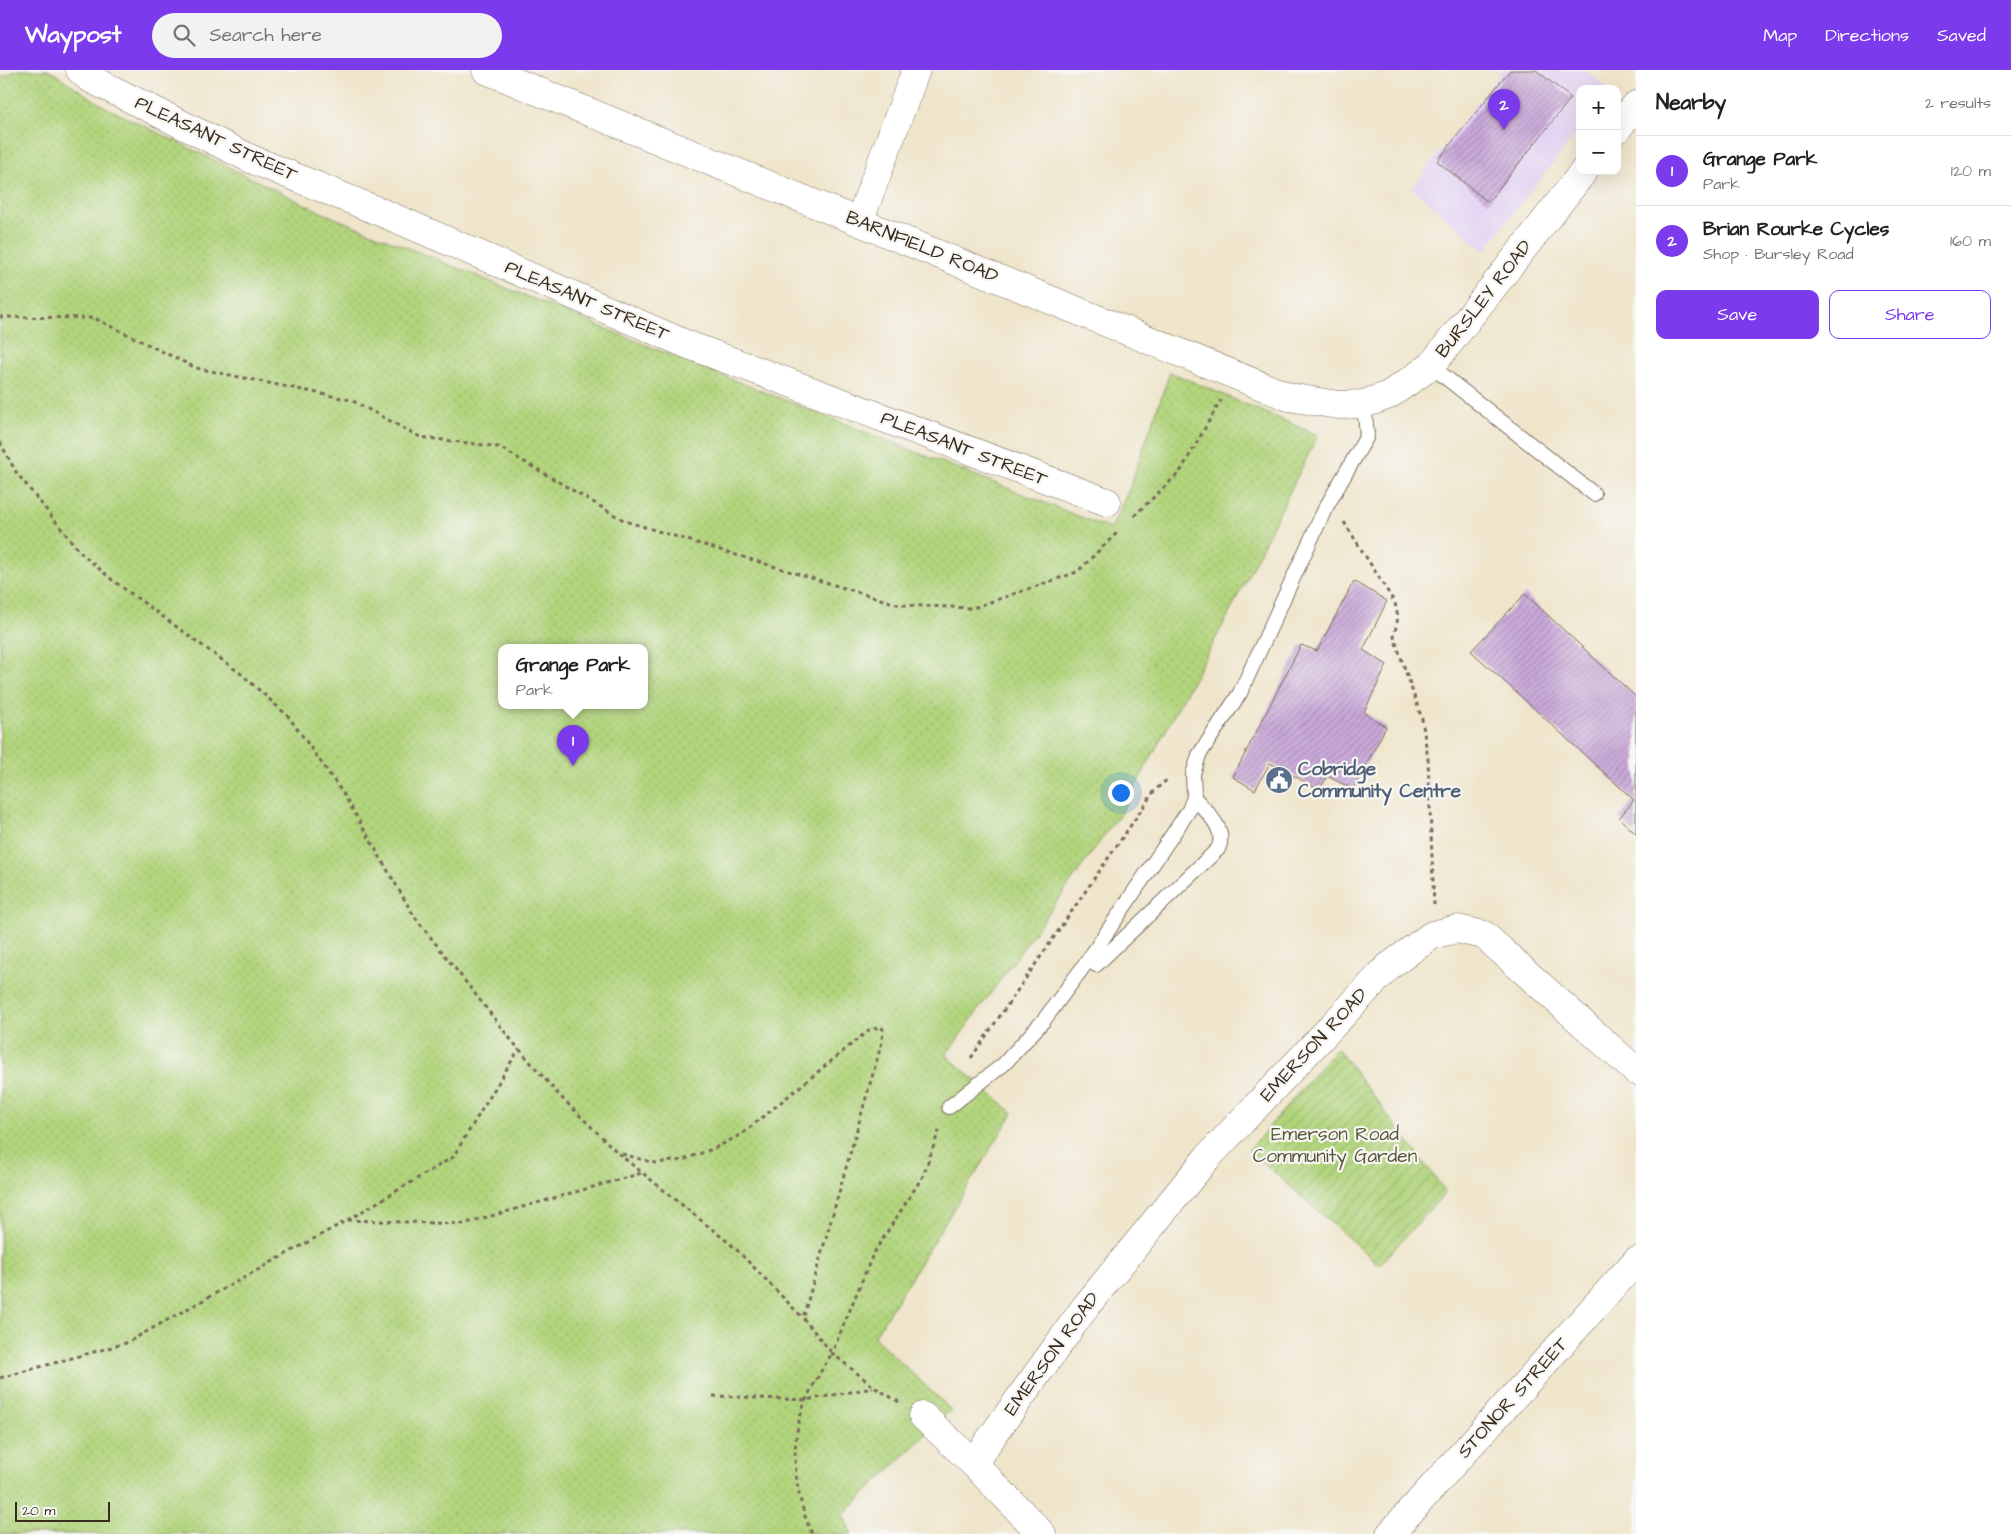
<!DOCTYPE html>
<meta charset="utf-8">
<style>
body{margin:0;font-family:"Architects Daughter",sans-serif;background:#f2f2f2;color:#202124}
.controls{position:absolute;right:15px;top:15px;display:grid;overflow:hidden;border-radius:10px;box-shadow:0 5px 20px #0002}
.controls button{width:45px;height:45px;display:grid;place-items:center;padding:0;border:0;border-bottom:1px solid #e0e0e0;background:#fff;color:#202124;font:25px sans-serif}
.scale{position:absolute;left:15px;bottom:12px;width:95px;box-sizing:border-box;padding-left:5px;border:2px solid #3b2a1e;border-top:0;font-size:14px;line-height:18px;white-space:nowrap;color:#3b2a1e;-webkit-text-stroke:4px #f6f6f2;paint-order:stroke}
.you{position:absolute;left:1120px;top:722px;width:18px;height:18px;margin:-12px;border:4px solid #fff;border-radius:50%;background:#1a73e8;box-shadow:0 0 0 8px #1a73e833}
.badge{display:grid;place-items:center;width:32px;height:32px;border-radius:50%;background:#7c3aed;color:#fff;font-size:16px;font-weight:700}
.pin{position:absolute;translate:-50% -41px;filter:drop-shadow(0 1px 2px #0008)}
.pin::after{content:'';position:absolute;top:26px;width:18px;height:15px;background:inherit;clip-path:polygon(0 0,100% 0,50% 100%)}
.popup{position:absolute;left:498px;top:574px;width:150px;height:65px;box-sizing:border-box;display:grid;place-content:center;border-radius:10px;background:#fff;filter:drop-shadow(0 1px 4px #0005);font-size:16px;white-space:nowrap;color:#757577}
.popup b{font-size:19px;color:#202124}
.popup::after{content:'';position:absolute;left:50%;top:100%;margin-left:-10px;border:10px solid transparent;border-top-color:#fff}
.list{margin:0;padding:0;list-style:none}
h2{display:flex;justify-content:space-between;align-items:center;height:65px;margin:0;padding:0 20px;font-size:21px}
h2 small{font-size:16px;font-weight:400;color:#757577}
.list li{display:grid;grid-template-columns:32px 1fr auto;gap:15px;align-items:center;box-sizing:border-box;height:70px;padding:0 20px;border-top:1px solid #e0e0e0}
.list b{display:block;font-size:19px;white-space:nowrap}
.list p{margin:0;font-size:16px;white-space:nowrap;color:#757577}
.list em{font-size:16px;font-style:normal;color:#757577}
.actions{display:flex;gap:10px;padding:15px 20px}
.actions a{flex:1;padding:11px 0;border:1px solid #7c3aed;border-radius:10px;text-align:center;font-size:18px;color:#7c3aed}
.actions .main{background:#7c3aed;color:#fff}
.icon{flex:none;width:28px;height:28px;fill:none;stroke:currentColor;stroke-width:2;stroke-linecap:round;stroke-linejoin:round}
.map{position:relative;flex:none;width:1636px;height:1464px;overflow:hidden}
header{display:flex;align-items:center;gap:30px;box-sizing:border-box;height:70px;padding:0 25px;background:#7c3aed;color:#fff}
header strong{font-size:24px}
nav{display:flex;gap:28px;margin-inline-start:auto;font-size:18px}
.search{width:350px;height:45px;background:#f2f2f2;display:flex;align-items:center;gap:12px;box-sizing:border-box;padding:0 18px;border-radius:28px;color:#757577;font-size:19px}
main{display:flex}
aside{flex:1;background:#fff}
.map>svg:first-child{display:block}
</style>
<header>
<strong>Waypost</strong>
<div class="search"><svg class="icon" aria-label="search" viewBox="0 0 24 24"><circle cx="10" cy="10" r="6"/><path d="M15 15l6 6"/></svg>Search here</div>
<nav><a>Map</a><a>Directions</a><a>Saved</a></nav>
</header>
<main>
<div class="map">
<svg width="1636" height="1464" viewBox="0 0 1636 1464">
<defs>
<pattern id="grass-dots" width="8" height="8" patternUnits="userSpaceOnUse" patternTransform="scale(1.25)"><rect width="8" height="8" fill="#b1d47c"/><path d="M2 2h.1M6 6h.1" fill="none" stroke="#99b66b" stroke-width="1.8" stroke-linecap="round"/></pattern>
<pattern id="garden-furrows" width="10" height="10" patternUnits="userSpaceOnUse" patternTransform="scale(1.25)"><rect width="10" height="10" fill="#b1d47c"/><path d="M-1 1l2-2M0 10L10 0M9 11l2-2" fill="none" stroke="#99b66b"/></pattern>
<pattern id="building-hatch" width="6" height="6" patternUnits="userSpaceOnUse" patternTransform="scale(1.25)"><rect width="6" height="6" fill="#c9a9d9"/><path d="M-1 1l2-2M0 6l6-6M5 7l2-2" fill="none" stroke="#a48aaf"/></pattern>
</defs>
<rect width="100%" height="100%" fill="#f6f6f2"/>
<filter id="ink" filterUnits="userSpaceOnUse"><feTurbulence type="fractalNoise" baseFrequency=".02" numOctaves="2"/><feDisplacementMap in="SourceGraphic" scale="10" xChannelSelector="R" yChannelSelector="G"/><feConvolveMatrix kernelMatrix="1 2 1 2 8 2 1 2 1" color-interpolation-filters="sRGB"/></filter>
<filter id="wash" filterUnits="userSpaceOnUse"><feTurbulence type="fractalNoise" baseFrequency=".0096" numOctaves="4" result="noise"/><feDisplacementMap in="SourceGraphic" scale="20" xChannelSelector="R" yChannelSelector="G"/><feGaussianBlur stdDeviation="1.12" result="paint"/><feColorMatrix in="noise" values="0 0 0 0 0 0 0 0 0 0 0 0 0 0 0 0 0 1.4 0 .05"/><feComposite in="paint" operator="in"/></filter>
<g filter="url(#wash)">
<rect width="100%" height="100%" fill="#efe5cb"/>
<polygon fill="#e3d3f3" points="1503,0 1585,0 1608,19 1580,19 1580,59 1484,181 1412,118"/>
<path fill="url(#grass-dots)" stroke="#767f4d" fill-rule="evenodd" d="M17 0H49L105 37 323 143 668 284 1111 459 1129 419 1170 302 1318 365 1229 544 1122 741 946 985 1013 1043 874 1267 951 1340 843 1445 852 1464H0V8ZM502 577H644V635H502Z"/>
<polygon fill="url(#garden-furrows)" stroke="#767f4d" points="1337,978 1446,1122 1379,1195 1249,1080"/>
<g id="blocks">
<g fill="url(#building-hatch)">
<polygon points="1510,0 1536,0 1571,28 1488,132 1437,91"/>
<polygon points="1354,511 1387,531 1363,580 1387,595 1364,642 1386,657 1353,719 1327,706 1320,720 1270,693 1255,720 1233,707 1301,575 1317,581"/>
<polygon points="1525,524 1636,627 1636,764 1619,748 1634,730 1471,581"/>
</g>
</g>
</g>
<g filter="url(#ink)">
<use href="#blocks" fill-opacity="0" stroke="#7a6b5b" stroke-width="1"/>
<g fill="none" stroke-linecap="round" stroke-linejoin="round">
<g stroke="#7a6b5b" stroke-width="16">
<g id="service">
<polyline points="1431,296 1594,424"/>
<path d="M1194 727C1206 742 1228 759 1218 779L1096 895 1089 889 1189 740 1194 727 1193 704 1199 685 1240 623 1325 439 1367 366 1364 334"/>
<polyline points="949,1037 1004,994 1044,950 1089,889"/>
</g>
</g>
<g stroke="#7a6b5b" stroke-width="29">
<g id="minor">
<polyline points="80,0 89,8 251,89 390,146 686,274 1107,432"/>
<polyline points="486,0 1289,327 1338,335 1364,334 1389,325 1431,296 1584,101"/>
<polyline points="1617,59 1636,35"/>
<polyline points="859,152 916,0"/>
<polyline points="923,1346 973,1393 1042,1464"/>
<polyline points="973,1393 1086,1236 1207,1088 1388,897 1432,865 1457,859 1484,865 1636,1001"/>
<polyline points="1390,1464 1636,1191"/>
</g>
</g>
<g stroke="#7a6b5b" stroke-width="3" stroke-dasharray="4 4" stroke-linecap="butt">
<polyline points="0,247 94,248 196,298 351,330 420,367 499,377 625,451 900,535 973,538 1077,502 1119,461"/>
<path d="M0 372 16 402 80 482 111 509 240 603 288 646 343 723 414 846 512 971 558 1024 619 1084 734 1177 803 1248 832 1283C823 1298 813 1314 806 1330 788 1372 794 1423 812 1464"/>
<polyline points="1134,446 1180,402 1221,330"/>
<polyline points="1344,452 1395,533 1398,547 1394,567 1422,649 1428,689 1434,835"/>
<polyline points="971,988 1155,720 1169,708"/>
<polyline points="622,1084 655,1093 683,1090 715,1078 742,1064 869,960 881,957 883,959 882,972 803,1248"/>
<polyline points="348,1150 463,1154 642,1103"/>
<polyline points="0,1308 126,1273 353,1147 453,1087 519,979"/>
<polyline points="713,1326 806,1330 873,1318"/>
<polyline points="899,1332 874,1317 832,1283 873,1184 923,1106 940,1058"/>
</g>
<use href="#service" stroke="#fff" stroke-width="14"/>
<use href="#minor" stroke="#fff" stroke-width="28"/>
</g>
</g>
<defs>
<g id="civic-disc" transform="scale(1.4375)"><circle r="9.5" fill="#5c6f8a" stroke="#f6f6f2"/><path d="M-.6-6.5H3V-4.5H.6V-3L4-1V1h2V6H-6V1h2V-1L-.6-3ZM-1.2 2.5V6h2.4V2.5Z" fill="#fff"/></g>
</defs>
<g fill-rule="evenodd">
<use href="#civic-disc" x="1279" y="710"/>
</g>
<g text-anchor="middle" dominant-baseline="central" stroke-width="4.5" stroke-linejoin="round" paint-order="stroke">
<g font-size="19" fill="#3b2a1e" stroke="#f6f6f2">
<text transform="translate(216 69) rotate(25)">PLEASANT STREET</text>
<text transform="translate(922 177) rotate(22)">BARNFIELD ROAD</text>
<text transform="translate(1484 229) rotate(-52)">BURSLEY ROAD</text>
<text transform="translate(587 231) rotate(23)">PLEASANT STREET</text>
<text transform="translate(964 379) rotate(21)">PLEASANT STREET</text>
<text transform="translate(1314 975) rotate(-47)">EMERSON ROAD</text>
<text transform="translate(1052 1284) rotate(-54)">EMERSON ROAD</text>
<text transform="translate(1513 1328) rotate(-48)">STONOR STREET</text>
</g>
<g font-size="19" font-weight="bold" fill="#4e5e75" stroke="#f6f6f2" text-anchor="start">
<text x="1298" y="699">Cobridge<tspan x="1298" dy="22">Community Centre</tspan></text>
</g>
<g font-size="19" fill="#585436" stroke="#f6f6f2">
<text x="1335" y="1064">Emerson Road<tspan x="1335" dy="22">Community Garden</tspan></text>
</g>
</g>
</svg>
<div class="controls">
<button>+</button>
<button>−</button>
</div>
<div class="scale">20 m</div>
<div class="you"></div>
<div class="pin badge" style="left:573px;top:696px">1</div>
<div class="popup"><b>Grange Park</b>Park</div>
<div class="pin badge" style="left:1504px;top:60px">2</div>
</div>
<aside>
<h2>Nearby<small>2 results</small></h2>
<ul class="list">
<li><span class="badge">1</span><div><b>Grange Park</b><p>Park</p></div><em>120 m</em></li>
<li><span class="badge">2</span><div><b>Brian Rourke Cycles</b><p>Shop · Bursley Road</p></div><em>160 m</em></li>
</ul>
<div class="actions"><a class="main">Save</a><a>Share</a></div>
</aside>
</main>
